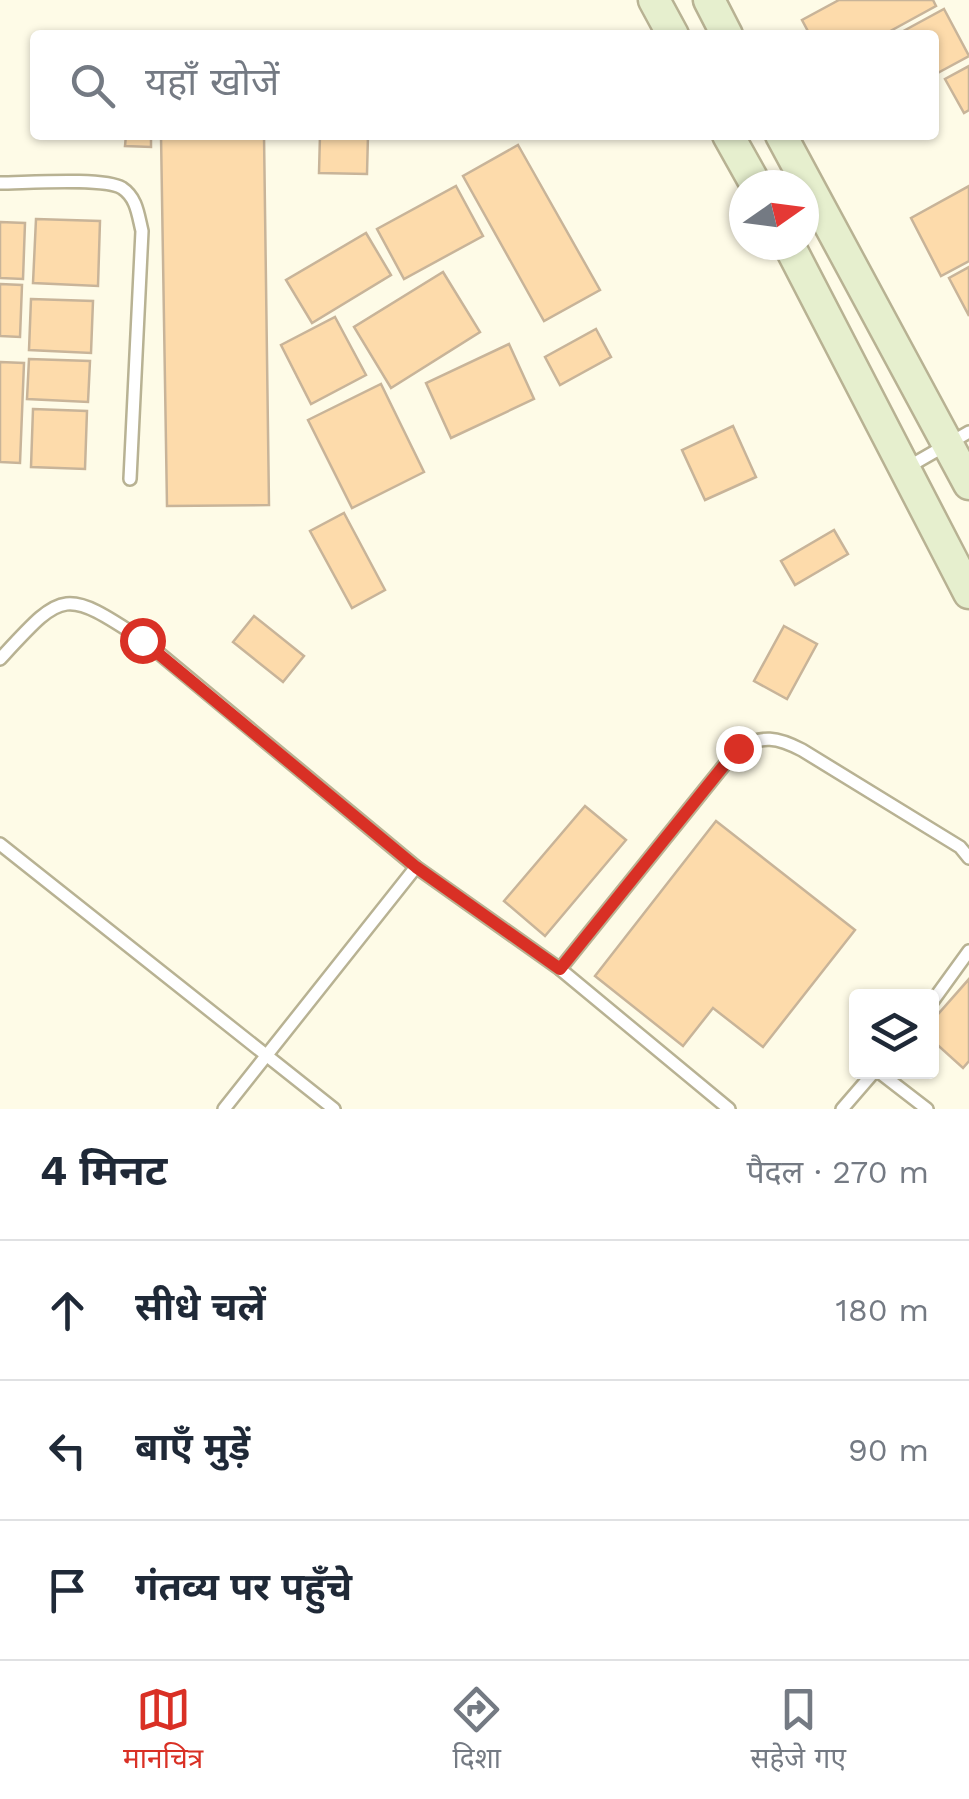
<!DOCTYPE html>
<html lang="hi">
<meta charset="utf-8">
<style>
body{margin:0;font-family:"Work Sans","Noto Sans Devanagari",sans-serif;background:#f2f2f3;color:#1f2937}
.controls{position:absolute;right:30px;bottom:30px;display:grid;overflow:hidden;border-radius:10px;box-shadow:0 2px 8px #0004}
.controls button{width:90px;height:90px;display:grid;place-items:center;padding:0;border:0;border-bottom:2px solid #e0e1e3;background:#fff;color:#1f2937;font:50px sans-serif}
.compass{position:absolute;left:729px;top:170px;width:90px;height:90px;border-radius:50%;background:#fff;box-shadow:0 2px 8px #0004;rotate:76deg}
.stop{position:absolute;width:30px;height:30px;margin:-22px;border:8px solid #d93025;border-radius:50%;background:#fff}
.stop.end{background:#d93025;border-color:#fff;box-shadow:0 2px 10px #0008}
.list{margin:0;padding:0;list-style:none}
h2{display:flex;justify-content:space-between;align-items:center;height:130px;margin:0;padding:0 40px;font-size:42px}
h2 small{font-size:32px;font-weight:400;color:#747a83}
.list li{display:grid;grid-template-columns:65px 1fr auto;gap:30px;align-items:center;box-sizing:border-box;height:140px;padding:0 40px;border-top:2px solid #e0e1e3}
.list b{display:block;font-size:38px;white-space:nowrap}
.list em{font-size:32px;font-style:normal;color:#747a83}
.icon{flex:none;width:55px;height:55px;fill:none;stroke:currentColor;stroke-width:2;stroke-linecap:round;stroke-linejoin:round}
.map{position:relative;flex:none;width:969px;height:1109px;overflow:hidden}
.search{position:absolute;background:#fff;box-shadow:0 2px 8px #0004;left:30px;right:30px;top:30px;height:110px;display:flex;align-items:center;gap:25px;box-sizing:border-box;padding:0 35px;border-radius:10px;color:#747a83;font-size:38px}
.sheet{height:550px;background:#fff}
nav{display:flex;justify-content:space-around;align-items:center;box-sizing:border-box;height:140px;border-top:2px solid #e0e1e3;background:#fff;font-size:28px;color:#747a83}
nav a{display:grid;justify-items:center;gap:5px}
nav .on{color:#d93025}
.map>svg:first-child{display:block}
</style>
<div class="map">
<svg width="969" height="1109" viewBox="0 0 969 1109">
<rect width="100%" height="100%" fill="#fefbe7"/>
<g fill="#fddbab" stroke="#c8b499" stroke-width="2.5">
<polygon points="839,0 933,0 936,6 883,35 810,35 802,20"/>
<polygon points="944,9 969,56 934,75 934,35 896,35"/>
<polygon points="969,66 969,110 964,113 945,79"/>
<polygon points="126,135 151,135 151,147 125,146"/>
<polygon points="161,135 264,135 269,505 167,506"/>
<polygon points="320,135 368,135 367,174 319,173"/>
<polygon points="518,145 600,290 544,321 463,176"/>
<polygon points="456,186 483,236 404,279 377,229"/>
<polygon points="969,186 969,261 941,276 911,218"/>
<polygon points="36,219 100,221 98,286 33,283"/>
<polygon points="0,222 25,223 23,279 0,278"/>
<polygon points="366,233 391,275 312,323 286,280"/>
<polygon points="969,267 969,316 949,278"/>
<polygon points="443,272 480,332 391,388 354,327"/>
<polygon points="0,284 22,285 20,337 0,336"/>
<polygon points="31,299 93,301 91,353 29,350"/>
<polygon points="335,317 366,375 311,404 281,345"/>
<polygon points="596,329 611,357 560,385 545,357"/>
<polygon points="509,344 534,399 451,438 426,383"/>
<polygon points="29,359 90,361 88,402 27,399"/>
<polygon points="0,362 24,363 20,463 0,462"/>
<polygon points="381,384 424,472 352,508 308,420"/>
<polygon points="33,409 87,411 85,469 31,467"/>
<polygon points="733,426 756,477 705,500 682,450"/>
<polygon points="344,513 385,590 352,608 310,531"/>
<polygon points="834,530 848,554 795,585 781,561"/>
<polygon points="254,616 304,656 283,682 233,642"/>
<polygon points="784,626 817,644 787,699 754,681"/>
<polygon points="585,806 626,840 545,936 504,901"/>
<polygon points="716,821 855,930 763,1047 713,1008 683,1046 595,976"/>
<polygon points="969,979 969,1061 963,1068 932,1040 932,1021"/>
</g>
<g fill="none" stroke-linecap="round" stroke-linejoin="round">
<g stroke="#b8b293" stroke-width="16">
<g id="lane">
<path d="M0 183C24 183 104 177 122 188 137 198 138 215 142 231L130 479"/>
<polyline points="908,467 969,432"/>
<path d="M0 659C63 591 63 587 143 640L416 867 560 969 729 1109"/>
<polyline points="0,844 334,1109"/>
<path d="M560 969 738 748C763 735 777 737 802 750L960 847 969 858"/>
<polyline points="932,1002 969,951"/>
<polyline points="879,1072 927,1109"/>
<polyline points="224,1109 416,867"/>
<polyline points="842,1109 874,1072"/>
</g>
</g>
<g stroke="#b8b293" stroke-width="35">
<g id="secondary">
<polyline points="654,0 673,35"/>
<polyline points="709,0 727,35"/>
<polyline points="728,135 756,185"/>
<polyline points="781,135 969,484"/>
<polyline points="789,245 969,593"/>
</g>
</g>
<use href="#lane" stroke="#fff" stroke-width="11"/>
<use href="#secondary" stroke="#e6efce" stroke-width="30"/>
</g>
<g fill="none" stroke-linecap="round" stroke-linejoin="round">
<polyline stroke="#d93025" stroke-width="12" points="142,640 416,867 560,969 738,748"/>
</g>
</svg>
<div class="controls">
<button><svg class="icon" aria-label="layers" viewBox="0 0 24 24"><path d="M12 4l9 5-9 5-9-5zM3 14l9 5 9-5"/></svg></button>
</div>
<svg class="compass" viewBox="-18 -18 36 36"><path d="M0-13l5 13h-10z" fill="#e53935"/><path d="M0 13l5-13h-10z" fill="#747a83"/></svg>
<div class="stop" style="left:142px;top:640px"></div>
<div class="stop end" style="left:738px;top:748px"></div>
<div class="search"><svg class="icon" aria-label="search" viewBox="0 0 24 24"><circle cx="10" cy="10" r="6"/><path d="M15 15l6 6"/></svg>यहाँ खोजें</div>
</div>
<section class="sheet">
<h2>4 मिनट<small>पैदल · 270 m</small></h2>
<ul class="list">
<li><svg class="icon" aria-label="ahead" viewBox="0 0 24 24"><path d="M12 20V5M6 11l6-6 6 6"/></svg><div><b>सीधे चलें</b></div><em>180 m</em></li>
<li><svg class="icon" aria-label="left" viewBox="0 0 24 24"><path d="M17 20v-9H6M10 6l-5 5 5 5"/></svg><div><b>बाएँ मुड़ें</b></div><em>90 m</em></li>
<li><svg class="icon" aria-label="arrive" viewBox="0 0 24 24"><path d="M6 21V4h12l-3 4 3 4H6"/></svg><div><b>गंतव्य पर पहुँचे</b></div></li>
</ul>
</section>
<nav>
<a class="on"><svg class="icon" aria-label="map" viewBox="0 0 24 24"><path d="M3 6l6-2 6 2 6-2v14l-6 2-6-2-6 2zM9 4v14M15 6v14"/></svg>मानचित्र</a>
<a><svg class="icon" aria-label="directions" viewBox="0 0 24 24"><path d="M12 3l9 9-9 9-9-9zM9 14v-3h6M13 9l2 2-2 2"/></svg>दिशा</a>
<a><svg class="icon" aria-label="saved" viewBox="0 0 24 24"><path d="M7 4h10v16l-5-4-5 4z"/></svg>सहेजे गए</a>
</nav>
